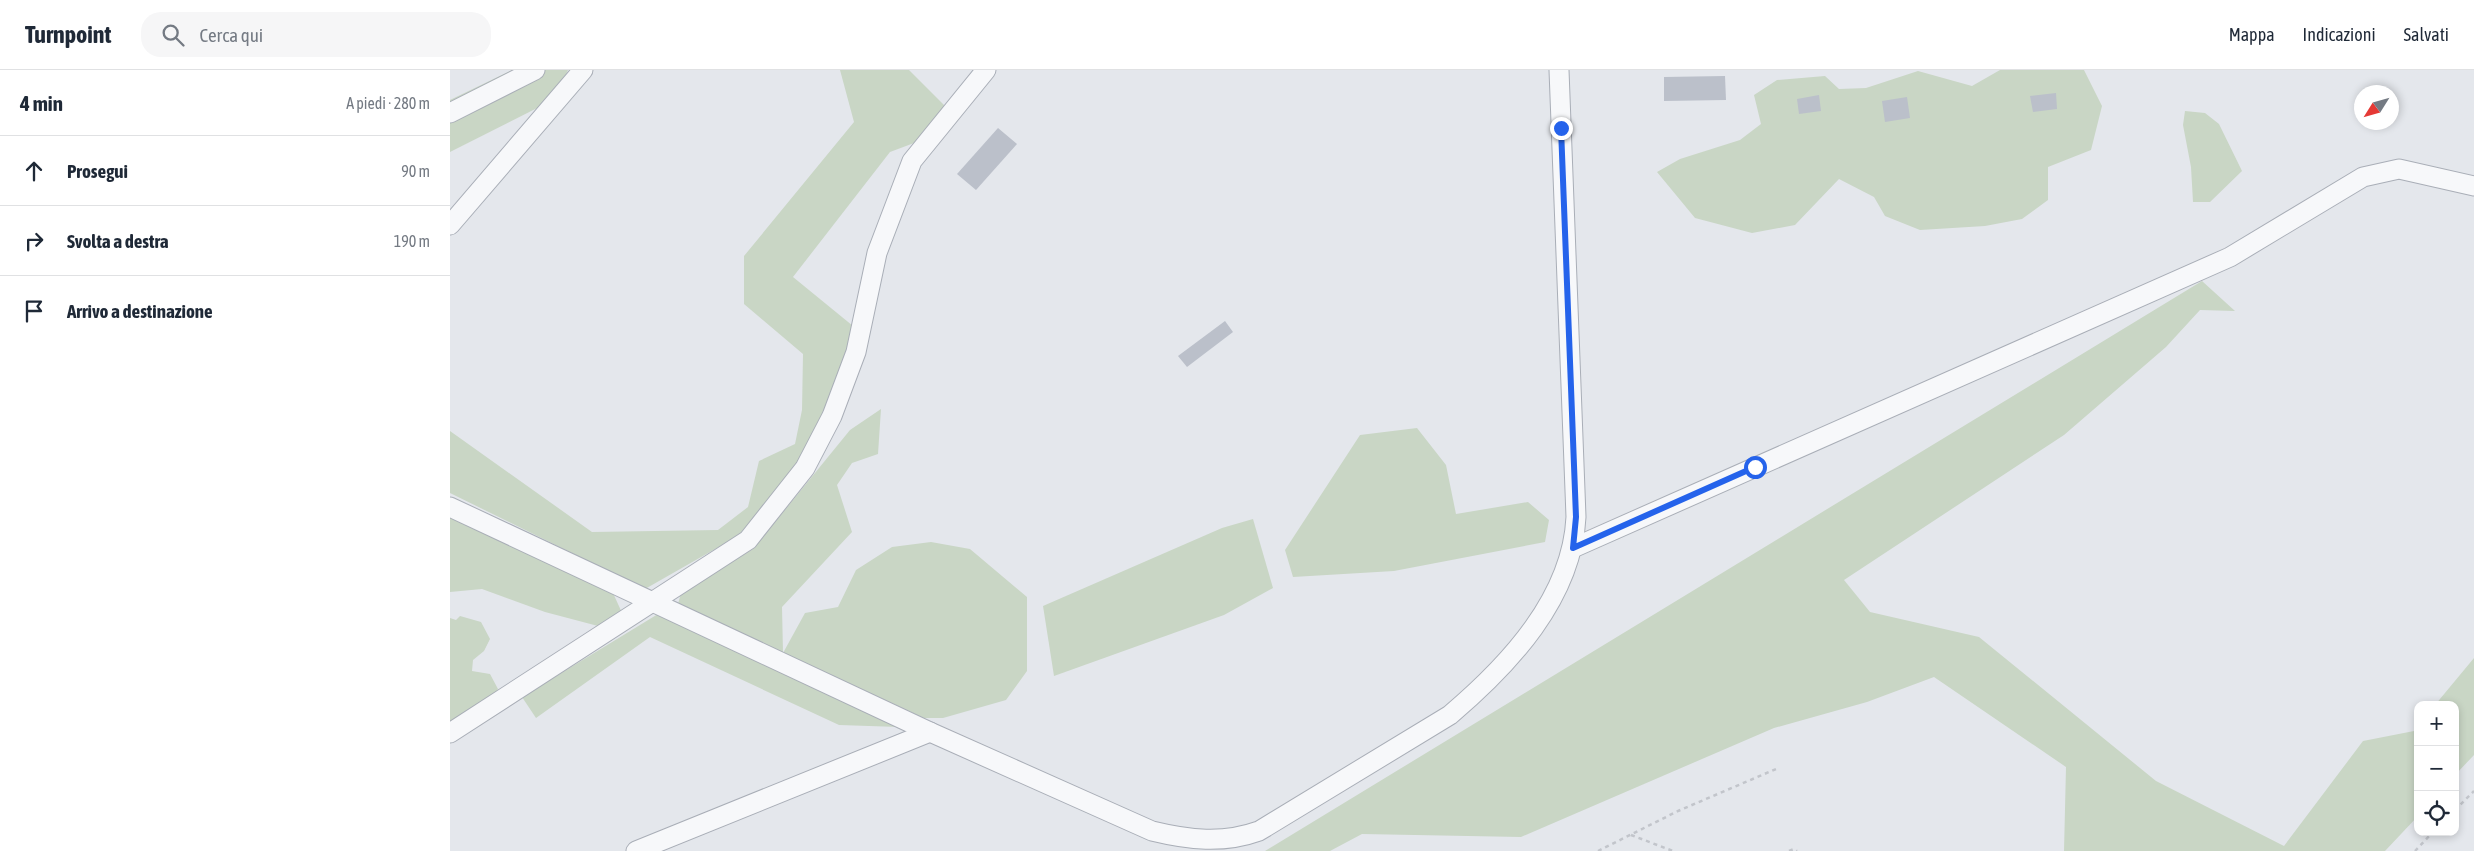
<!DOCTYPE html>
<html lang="it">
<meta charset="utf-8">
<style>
body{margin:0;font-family:"Asap Condensed",sans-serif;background:#f6f6f7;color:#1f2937}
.controls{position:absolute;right:15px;bottom:15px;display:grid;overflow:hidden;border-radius:10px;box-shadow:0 2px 8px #0003}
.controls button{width:45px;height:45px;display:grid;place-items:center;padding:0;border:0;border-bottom:1px solid #e0e1e3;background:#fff;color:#1f2937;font:25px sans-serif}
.compass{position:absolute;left:1904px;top:15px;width:45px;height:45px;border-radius:50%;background:#fff;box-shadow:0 2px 8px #0003;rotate:233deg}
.stop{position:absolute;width:15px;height:15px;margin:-11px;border:4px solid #2563eb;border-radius:50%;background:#fff}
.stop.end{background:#2563eb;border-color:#fff;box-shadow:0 1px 5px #0008}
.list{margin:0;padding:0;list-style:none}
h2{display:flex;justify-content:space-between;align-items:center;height:65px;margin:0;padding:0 20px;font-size:21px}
h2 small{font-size:16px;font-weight:400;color:#747a83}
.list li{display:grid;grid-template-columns:32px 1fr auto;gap:15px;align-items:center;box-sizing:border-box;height:70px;padding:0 20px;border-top:1px solid #e0e1e3}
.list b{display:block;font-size:19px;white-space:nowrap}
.list em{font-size:16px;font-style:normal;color:#747a83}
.icon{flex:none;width:28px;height:28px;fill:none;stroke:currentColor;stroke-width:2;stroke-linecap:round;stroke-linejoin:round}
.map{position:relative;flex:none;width:2024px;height:781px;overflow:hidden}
header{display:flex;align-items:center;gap:30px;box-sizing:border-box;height:70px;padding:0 25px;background:#fff;border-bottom:1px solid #e0e1e3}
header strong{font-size:24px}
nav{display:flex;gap:28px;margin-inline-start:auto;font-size:18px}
.search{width:350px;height:45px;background:#f6f6f7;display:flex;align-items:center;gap:12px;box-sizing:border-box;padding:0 18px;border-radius:20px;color:#747a83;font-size:19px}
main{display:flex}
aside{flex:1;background:#fff}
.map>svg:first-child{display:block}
</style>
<header>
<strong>Turnpoint</strong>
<div class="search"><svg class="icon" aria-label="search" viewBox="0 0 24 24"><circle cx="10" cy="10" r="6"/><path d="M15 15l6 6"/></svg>Cerca qui</div>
<nav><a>Mappa</a><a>Indicazioni</a><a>Salvati</a></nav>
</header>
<main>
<aside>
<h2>4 min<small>A piedi · 280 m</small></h2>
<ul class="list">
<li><svg class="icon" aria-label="ahead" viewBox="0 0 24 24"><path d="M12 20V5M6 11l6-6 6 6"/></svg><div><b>Prosegui</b></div><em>90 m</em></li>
<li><svg class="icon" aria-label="right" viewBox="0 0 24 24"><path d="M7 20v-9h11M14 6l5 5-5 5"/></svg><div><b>Svolta a destra</b></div><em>190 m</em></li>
<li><svg class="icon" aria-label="arrive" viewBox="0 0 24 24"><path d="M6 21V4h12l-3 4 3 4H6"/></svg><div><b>Arrivo a destinazione</b></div></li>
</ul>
</aside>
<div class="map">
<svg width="2024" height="781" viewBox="0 0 2024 781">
<rect width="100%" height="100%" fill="#e4e7ec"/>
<g fill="#c9d6c5">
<polygon points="62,0 118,0 105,29 0,82 0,30"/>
<polygon points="390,0 459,0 497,38 464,73 440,82 343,207 403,256 403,290 350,393 288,466 195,519 0,423 0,361 142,462 268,460 298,437 309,391 345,374 352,340 353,284 294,234 294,186 404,52"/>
<polygon points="1550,0 1634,0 1652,36 1641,80 1598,97 1598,130 1572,149 1535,156 1470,160 1435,146 1424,127 1389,109 1345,155 1302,163 1245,148 1207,102 1230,89 1290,70 1311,54 1304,25 1327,10 1375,6 1389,19 1416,18 1468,1 1522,16"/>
<polygon points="1735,41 1755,43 1769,54 1792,101 1760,132 1743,132 1741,97 1733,55"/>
<polygon points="1752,211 1785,241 1750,240 1716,277 1614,365 1394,510 1420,542 1529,567 1706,711 1834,776 1913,671 1964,661 1968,656 1968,746 1935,781 1614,781 1616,697 1484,607 1417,632 1324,658 1071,767 912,764 880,781 815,781"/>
<polygon points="431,339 428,384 402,393 387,415 402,462 332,537 333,583 355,543 388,537 406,500 442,477 481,472 520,479 577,527 577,601 556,630 493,648 474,648 228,534 231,523 303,479 400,360"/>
<polygon points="967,358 996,395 1006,444 1078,432 1099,450 1095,472 944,501 843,507 835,480 910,365"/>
<polygon points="0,447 163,523 173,545 148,556 95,542 32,519 0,522"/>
<polygon points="803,449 823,518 774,545 604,606 593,536 772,458"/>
<polygon points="208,544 449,657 389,655 200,567 86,648 72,627"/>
<polygon points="10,546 31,552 40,569 34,581 23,590 22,601 40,604 48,619 42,629 0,653 0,548 6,550"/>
<polygon points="2024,588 2024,685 2005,705 2005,635 1985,635"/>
</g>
<g fill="#bbc0ca">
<polygon points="1275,6 1276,30 1214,31 1214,7"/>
<polygon points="1606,23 1607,39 1583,42 1580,26"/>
<polygon points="1369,25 1371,41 1349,44 1347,29"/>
<polygon points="1457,27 1460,48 1435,52 1432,31"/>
<polygon points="548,58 567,74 526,120 507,104"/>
<polygon points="775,251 783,262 737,297 728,286"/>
</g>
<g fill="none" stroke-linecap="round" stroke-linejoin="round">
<g stroke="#a9aeb7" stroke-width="21">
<g id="minor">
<polyline points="0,43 85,0"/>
<polyline points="0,155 133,0"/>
<path d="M0 437 480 662 702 761C739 770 773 774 809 761L1000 645C1059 595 1122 528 1126 447L1109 0"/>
<polyline points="1123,478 1780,187 1913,107 1949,99 2024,116"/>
<polyline points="0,663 298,470 355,398 382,346 406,282 427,183 462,91 536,0"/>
<polyline points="186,781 480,662"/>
</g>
</g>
<g stroke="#c2c5cb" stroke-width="2.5" stroke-dasharray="4 4" stroke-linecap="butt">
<polyline points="2005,740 2024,721"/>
<polyline points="1181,765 1223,781"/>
<polyline points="1148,781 1228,741 1326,699"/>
<polyline points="1339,781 1344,779 1347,781"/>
<polyline points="1965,781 1983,762"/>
</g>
<use href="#minor" stroke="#f7f8fa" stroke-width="19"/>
</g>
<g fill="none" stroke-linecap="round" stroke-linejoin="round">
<polyline stroke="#2563eb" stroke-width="6" points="1111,58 1126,447 1123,478 1305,397"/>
</g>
</svg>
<div class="controls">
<button>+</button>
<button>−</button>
<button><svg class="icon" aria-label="locate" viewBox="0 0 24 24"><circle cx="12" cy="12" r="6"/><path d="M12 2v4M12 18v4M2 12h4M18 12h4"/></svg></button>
</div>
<svg class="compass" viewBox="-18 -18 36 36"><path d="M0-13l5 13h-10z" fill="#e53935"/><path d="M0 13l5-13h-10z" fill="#747a83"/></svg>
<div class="stop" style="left:1305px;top:397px"></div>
<div class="stop end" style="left:1111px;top:58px"></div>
</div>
</main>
